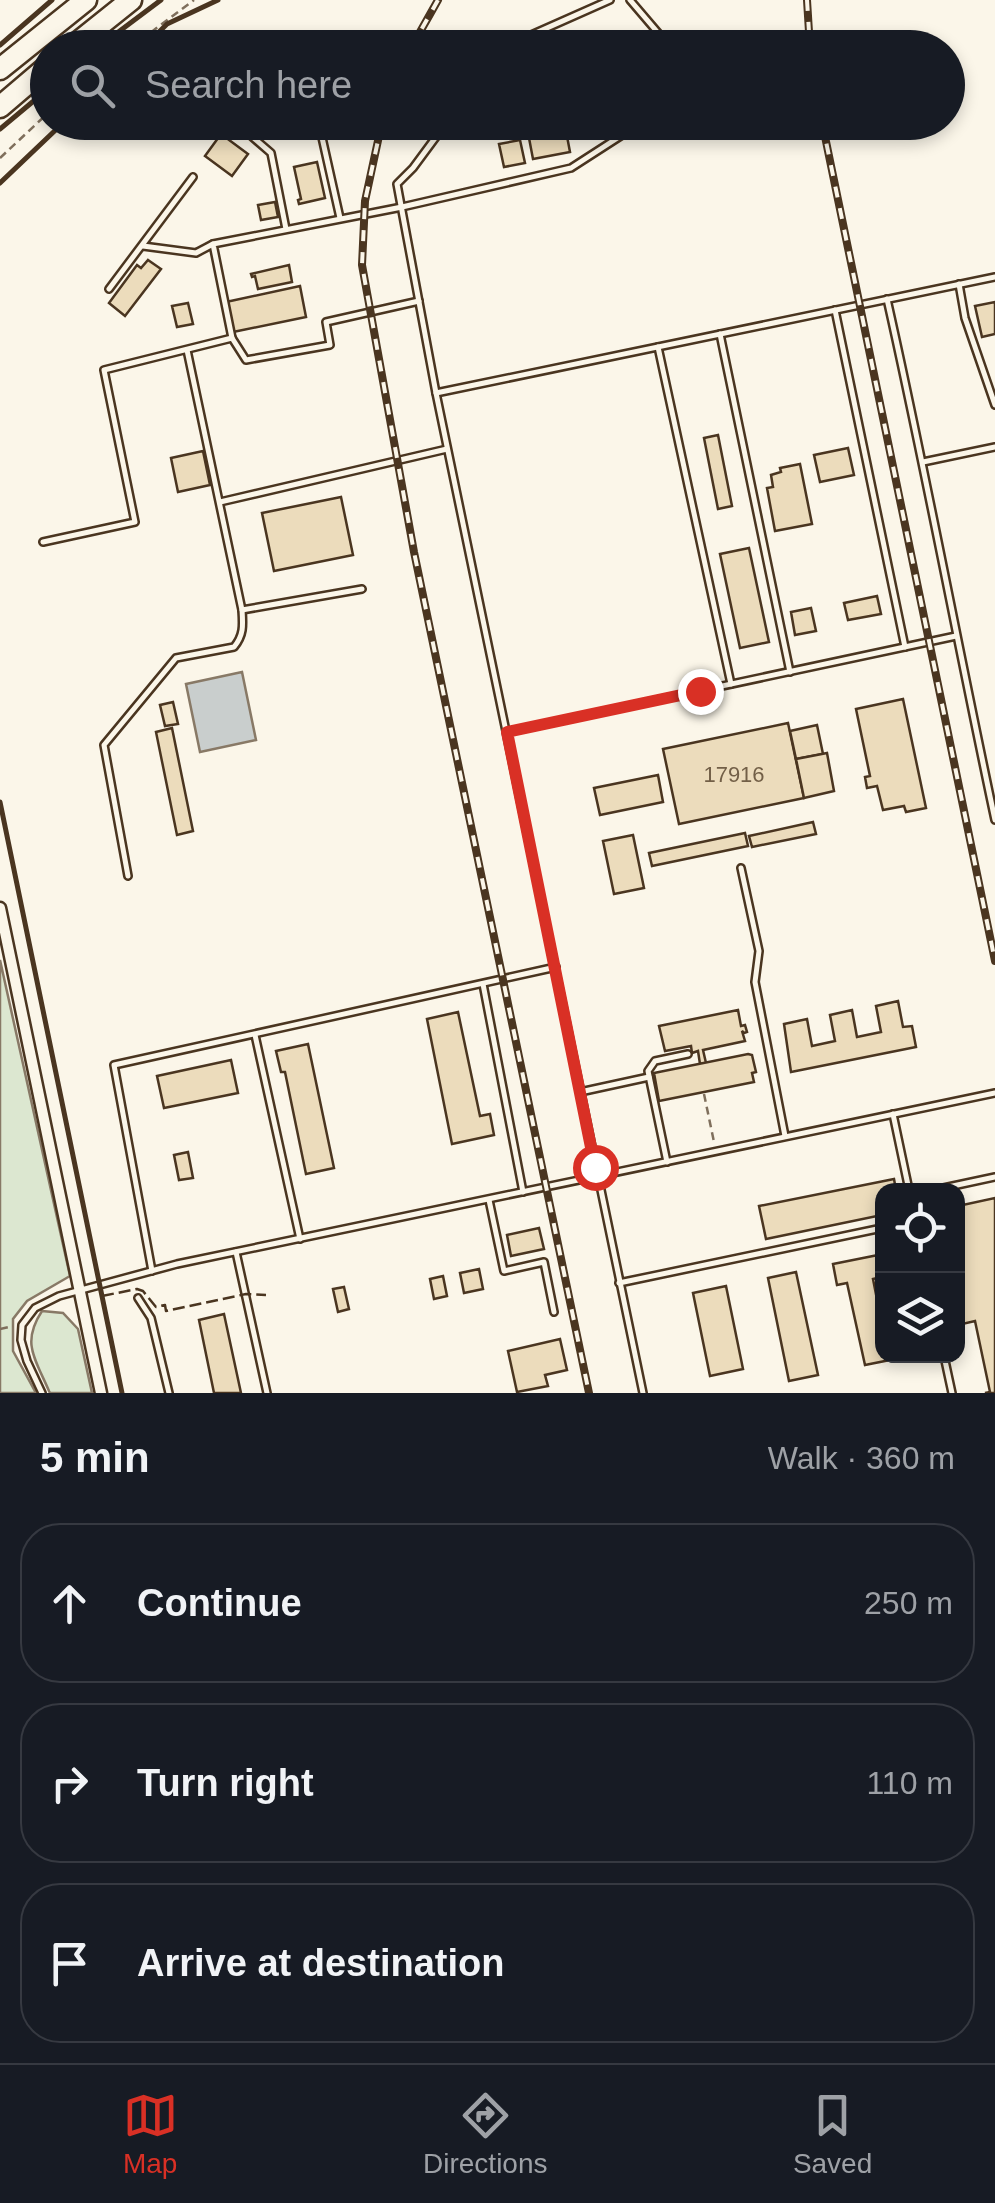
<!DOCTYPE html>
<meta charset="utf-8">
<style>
body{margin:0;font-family:Arial,sans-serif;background:#20242c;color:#f1f3f6}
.controls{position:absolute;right:30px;bottom:30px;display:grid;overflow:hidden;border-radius:20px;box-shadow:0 5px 15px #0003}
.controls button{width:90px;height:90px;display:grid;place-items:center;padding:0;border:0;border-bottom:2px solid #363941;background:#171b24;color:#f1f3f6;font:50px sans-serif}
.stop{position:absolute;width:30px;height:30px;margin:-22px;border:8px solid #d93025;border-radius:50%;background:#fff}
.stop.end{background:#d93025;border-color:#fff;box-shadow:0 2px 10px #0008}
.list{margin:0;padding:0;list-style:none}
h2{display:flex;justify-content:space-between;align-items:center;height:130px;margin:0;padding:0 40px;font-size:42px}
h2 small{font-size:32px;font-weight:400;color:#9ea1a6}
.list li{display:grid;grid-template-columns:65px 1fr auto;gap:30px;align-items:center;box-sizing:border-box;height:160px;margin:0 20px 20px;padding:0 20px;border:2px solid #363941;border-radius:40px}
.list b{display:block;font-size:38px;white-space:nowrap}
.list em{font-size:32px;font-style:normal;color:#9ea1a6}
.icon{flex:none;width:55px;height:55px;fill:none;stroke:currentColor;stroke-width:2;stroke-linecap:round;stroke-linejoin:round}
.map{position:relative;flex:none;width:995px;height:1393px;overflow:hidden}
.search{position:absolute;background:#171b24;box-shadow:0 5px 15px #0003;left:30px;right:30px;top:30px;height:110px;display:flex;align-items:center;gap:25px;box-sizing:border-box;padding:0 35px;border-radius:55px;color:#9ea1a6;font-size:38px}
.sheet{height:670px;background:#171b24}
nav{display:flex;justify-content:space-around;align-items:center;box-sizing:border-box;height:140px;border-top:2px solid #363941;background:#171b24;font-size:28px;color:#9ea1a6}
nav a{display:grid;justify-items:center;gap:5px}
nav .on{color:#d93025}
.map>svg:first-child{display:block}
</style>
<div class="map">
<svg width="995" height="1393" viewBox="0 0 995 1393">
<rect width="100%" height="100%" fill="#fbf6e9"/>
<g fill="#dce7d0" stroke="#887966" stroke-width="2.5">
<polygon points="0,960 70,1276 27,1301 13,1319 13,1351 36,1393 0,1393"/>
<path d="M42 1311 63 1313 78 1329 92 1393H50L49 1391C35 1358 21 1343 42 1311Z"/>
</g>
<polygon fill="#c9cecd" stroke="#887966" stroke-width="2.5" points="242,672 256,740 200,752 186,684"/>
<g fill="#ecdcbc" stroke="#4a3520" stroke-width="2.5">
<polygon points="566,131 570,152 533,159 529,138"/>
<polygon points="221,134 248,154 232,176 205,156"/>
<polygon points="520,140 525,163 504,167 499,144"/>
<polygon points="317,162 325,198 299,204 298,200 301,199 294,167"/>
<polygon points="275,202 278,217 261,220 258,205"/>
<polygon points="148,260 161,269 125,316 109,303 137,265 141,268"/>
<polygon points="289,265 292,282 258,289 255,276 252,277 251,274"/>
<polygon points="300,286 306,317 233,332 226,302"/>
<polygon points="995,302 995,334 982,337 975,306"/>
<polygon points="188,303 193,324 177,327 172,306"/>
<polygon points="718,435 732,506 718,509 704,438"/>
<polygon points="848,448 854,475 820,482 814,455"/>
<polygon points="203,451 210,485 178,492 171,458"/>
<polygon points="800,464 812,524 775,531 767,488 773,487 771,475 781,472 780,468"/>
<polygon points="341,497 353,555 274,571 262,513"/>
<polygon points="749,548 769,642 740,648 720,554"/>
<polygon points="877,596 881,614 848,620 844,603"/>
<polygon points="811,608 816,631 795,635 791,612"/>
<polygon points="903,699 926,808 906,812 904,806 883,810 877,786 867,788 865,777 870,776 856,709"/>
<polygon points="173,702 178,724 165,726 160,705"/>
<polygon points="788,723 804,798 679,824 663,749"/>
<polygon points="817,725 823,754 796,759 790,731"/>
<polygon points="172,728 193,831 177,835 156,732"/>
<polygon points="827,753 834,791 804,798 796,759"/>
<polygon points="658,775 663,802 600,815 594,788"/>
<polygon points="813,822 816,834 752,847 749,836"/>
<polygon points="745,833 748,846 652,866 649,853"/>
<polygon points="633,835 644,888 614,894 603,841"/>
<polygon points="898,1001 903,1027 912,1026 916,1047 791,1072 784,1024 807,1019 812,1046 835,1041 830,1015 852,1010 857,1037 881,1032 876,1006"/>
<polygon points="738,1010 741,1026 745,1025 747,1032 744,1033 742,1031 745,1041 703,1050 706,1063 700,1064 698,1051 692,1053 691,1046 665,1051 659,1026"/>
<polygon points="458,1012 480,1116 490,1114 494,1135 452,1144 427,1019"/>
<polygon points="308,1044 334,1168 306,1174 285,1072 281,1072 276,1051"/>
<polygon points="748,1054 752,1055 756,1072 752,1073 754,1082 659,1101 654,1073"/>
<polygon points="231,1060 238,1093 164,1108 157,1076"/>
<polygon points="188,1152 193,1178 179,1180 174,1155"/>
<polygon points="894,1179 896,1190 882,1190 882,1215 766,1239 759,1206"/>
<polygon points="995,1198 995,1393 985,1393 990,1392 975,1321 958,1325 958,1206"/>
<polygon points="539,1228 544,1249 511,1256 507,1235"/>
<polygon points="878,1255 882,1277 873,1279 882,1325 882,1356 889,1356 890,1360 865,1365 847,1283 837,1285 833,1264"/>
<polygon points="479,1269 483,1289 464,1293 460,1273"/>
<polygon points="796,1272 818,1375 789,1381 768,1278"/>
<polygon points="443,1276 447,1296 434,1299 430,1279"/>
<polygon points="726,1286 743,1369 710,1376 693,1293"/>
<polygon points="344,1287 349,1309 338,1312 333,1289"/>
<polygon points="224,1314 241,1393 214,1393 199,1320"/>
<polygon points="560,1339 567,1370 545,1375 548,1386 517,1392 508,1351"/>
</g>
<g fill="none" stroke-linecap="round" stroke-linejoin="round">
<g stroke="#4a3520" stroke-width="10">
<g id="service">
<polyline points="630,0 665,41"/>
<polyline points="502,48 610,0"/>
<polyline points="259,122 249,134 271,153 286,229"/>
<polyline points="316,122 319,124 340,218"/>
<polyline points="447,122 413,168 397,184 436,393 643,1393"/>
<polyline points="143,246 196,253 213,244"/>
<polyline points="959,284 965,318 995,405"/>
<polyline points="109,289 193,177"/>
<path d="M887 299C926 472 958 647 995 820"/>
<polyline points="835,310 905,647"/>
<polyline points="720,334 790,672"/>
<polyline points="232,338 213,244 402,207 571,168 633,128"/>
<polyline points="658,347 731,684"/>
<polyline points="187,350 242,610 362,589"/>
<polyline points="436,393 995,277"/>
<polyline points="923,462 995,447"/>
<polyline points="220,502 447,449"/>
<polyline points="43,542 135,522 104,370 232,338 246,360 330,345 326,322 419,301"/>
<polyline points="507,732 956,636"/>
<polyline points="741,868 759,951 755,982 785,1136"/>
<path d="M128 876 104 745 176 658 234 647C244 635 243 625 242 610"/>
<polyline points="483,984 523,1192"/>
<polyline points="255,1035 300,1239"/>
<polyline points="580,1092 649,1077"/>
<polyline points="893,1114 909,1190"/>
<polyline points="667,1162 648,1071 655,1061 688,1054"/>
<polyline points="934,1190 995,1177"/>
<polyline points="489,1200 504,1271 544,1262 554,1312"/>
<polyline points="236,1252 267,1393"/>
<polyline points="152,1271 114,1065 556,967"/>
<polyline points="619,1283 882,1228"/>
<polyline points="138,1298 151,1318 169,1393"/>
<polyline points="944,1356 952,1393"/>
<polyline points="42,1393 27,1361 21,1340 22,1325 35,1308 59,1296 177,1264 995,1093"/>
</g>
</g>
<g stroke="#4a3520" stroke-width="15">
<polyline id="minor" points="0,908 101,1393"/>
</g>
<g stroke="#4a3520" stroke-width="25">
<g id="motorway">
<polyline points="71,48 131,0"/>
<polyline points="0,69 86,0"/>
<polyline points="0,107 48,66"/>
</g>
</g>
<g stroke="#7f6f5c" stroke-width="2.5" stroke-dasharray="8 5" stroke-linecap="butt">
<polyline points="130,48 194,0"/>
<polyline points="0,158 48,113"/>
<polyline points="704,1094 714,1142"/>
<polyline points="0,1329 13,1326"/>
</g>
<use href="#service" stroke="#fbf6e9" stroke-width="5"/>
<use href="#minor" stroke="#fbf6e9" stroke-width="10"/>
<use href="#motorway" stroke="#fbf6e9" stroke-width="20"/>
<g stroke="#4a3520" stroke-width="8">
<g id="rail">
<polyline points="807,0 810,48"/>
<polyline points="411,48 438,0"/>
<polyline points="382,122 365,201 362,265 414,552 589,1393"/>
<polyline points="822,122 995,961"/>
</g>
</g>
<use href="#rail" stroke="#fbf6e9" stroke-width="4" stroke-dasharray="11" stroke-linecap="butt"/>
<polyline stroke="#4a3520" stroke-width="2.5" stroke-dasharray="12 5" stroke-linecap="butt" points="102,1296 137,1289 143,1291 156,1307 165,1305 166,1311 246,1294 266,1295"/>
<g stroke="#4a3520" stroke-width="5">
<polyline points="0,45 52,0"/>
<polyline points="97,48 161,0"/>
<polyline points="143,48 167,24 218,0"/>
<polyline points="0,129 48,89"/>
<polyline points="0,183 64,122"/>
<polyline points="0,802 122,1393"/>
</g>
</g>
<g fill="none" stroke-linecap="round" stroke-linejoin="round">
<polyline stroke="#d93025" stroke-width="12" points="595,1167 507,732 700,691"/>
</g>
<g text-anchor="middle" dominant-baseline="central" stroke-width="8" stroke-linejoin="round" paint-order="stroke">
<g font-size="22" fill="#725f47">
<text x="734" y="774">17916</text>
</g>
</g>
</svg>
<div class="controls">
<button><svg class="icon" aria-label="locate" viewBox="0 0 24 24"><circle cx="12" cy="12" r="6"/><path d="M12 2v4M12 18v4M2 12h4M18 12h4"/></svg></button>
<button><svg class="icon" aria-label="layers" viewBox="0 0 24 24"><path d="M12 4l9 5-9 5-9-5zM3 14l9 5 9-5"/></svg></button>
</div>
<div class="stop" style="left:595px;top:1167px"></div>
<div class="stop end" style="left:700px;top:691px"></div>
<div class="search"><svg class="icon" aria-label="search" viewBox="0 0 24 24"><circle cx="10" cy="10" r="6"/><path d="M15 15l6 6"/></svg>Search here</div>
</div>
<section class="sheet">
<h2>5 min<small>Walk · 360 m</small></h2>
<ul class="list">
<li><svg class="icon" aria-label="ahead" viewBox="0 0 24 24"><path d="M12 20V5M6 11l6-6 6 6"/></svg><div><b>Continue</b></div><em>250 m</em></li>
<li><svg class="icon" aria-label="right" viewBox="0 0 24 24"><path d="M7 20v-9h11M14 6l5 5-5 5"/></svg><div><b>Turn right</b></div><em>110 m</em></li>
<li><svg class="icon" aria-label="arrive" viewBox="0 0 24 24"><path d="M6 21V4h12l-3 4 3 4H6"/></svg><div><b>Arrive at destination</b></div></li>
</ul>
</section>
<nav>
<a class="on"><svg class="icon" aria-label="map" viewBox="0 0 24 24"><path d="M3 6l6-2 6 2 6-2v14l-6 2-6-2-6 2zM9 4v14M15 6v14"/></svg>Map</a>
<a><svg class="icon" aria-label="directions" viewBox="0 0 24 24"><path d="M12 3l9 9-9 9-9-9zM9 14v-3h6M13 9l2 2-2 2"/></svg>Directions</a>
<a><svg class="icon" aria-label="saved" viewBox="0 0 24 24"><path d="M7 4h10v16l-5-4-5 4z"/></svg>Saved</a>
</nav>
